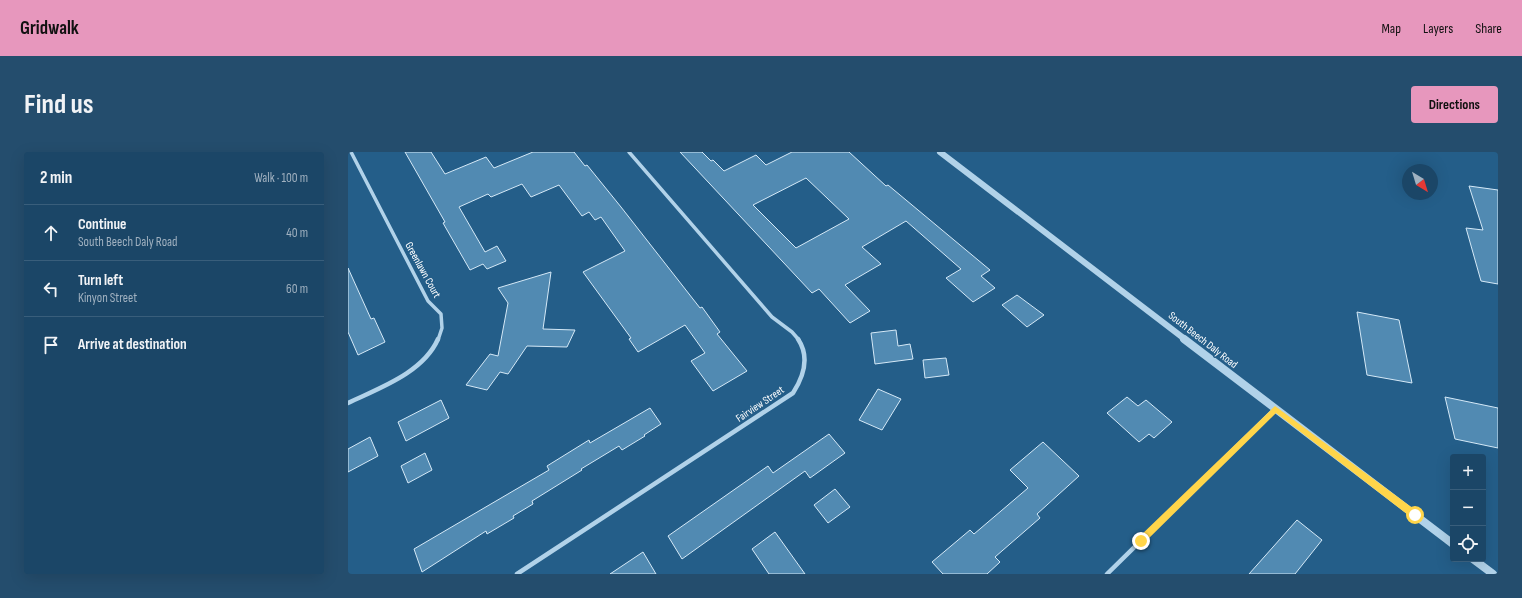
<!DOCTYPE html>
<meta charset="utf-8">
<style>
body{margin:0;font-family:"Sofia Sans Condensed",sans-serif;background:#244d6d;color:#f1f3f6}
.controls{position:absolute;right:12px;bottom:12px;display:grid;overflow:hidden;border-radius:4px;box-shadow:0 4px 16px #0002}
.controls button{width:36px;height:36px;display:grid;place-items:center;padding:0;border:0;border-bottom:1px solid #395e7b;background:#1b4667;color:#f1f3f6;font:20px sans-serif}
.compass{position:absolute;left:1054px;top:12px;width:36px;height:36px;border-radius:50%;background:#1b4667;box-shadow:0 4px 16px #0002;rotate:142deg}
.stop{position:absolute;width:12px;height:12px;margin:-9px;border:3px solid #ffd54a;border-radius:50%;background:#fff}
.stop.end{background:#ffd54a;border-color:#fff;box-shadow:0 1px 4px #0008}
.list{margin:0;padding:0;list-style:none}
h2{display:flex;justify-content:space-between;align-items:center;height:52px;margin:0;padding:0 16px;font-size:17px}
h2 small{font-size:13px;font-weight:400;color:#a0b1c0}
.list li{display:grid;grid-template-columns:26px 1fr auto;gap:12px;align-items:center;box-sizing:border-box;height:56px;padding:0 16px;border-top:1px solid #395e7b}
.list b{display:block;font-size:15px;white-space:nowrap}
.list p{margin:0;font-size:13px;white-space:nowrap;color:#a0b1c0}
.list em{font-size:13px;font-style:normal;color:#a0b1c0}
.icon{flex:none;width:22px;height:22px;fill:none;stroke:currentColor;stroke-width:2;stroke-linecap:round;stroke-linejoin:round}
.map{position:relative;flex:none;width:1150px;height:422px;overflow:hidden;border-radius:4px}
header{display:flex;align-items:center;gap:24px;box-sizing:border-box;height:56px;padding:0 20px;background:#e797bd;color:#111}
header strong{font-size:19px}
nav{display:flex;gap:22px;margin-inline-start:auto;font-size:14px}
.intro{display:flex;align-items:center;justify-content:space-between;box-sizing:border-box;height:96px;padding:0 24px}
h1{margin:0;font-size:28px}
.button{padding:10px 18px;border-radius:4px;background:#e797bd;color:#111;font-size:14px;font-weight:700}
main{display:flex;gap:24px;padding:0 24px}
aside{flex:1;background:#1b4667;border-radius:4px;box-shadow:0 4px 16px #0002}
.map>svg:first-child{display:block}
</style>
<header>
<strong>Gridwalk</strong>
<nav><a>Map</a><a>Layers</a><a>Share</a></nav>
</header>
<div class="intro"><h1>Find us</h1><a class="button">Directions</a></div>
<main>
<aside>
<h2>2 min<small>Walk · 100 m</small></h2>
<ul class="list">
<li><svg class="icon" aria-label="ahead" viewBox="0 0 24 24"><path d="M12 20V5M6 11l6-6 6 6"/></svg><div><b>Continue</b><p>South Beech Daly Road</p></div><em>40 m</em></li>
<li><svg class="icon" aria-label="left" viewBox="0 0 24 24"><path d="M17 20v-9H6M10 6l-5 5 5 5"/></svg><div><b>Turn left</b><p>Kinyon Street</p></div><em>60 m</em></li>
<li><svg class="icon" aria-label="arrive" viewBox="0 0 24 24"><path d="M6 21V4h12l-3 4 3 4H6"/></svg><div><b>Arrive at destination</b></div></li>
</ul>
</aside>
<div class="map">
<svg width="1150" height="422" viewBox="0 0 1150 422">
<rect width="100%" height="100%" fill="#245e89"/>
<g fill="#518ab2" stroke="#d5e9f7" fill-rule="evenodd">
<polygon points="57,0 83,0 97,22 138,5 146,16 185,0 226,0 237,14 239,13 273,55 352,156 354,155 372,180 369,182 399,219 365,239 343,209 357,201 337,173 290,200 281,187 283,186 235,120 277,99 253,65 247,68 241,60 234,64 211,33 183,45 174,32 143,45 140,42 111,55 137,100 149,94 158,109 139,117 135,112 122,118 95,71 97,70"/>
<path d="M332 0H354L363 9 365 8 376 19 408 3 418 13 444 0H501L538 34 540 33 642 118 633 124 647 136 625 150 598 126 613 117 558 69 514 95 533 112 497 133 522 159 502 171 471 137 464 141ZM458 26 501 67 448 96 405 53Z"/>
<polygon points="1121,34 1150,38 1150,132 1133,129 1118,76 1135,78"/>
<polygon points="0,116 23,167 26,166 37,190 10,203 0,180"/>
<polygon points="203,120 195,177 227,178 219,195 179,194 160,222 152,220 139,238 118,233 142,202 150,204 160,151 150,136"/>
<polygon points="669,143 696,163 679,175 654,153"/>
<polygon points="1009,160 1051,168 1064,231 1019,223"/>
<polygon points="548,178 550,194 562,192 565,207 527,212 523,181"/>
<polygon points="598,206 601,223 577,226 575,208"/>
<polygon points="530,237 553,247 534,278 511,268"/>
<polygon points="779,245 790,254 798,248 824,270 806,286 801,282 791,290 759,261"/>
<polygon points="1097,245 1150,256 1150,296 1107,287"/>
<polygon points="93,248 101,266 58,289 50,270"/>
<polygon points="302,256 313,272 296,283 297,284 274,298 271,294 233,317 234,318 184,349 185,352 165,364 166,366 139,382 138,379 74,420 66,397 201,318 199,314 241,288 242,291"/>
<polygon points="481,282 497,301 462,326 457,319 334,407 320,384 420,314 425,321"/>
<polygon points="22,285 30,304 0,320 0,297"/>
<polygon points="695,290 731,324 689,362 692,366 647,405 652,410 639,422 595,422 584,410 622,378 626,382 680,336 662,318"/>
<polygon points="77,301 84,318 60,331 53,314"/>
<polygon points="487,337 502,355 480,371 466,353"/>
<polygon points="949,368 974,388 947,422 901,422"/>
<polygon points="427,380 457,422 421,422 404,397"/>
<polygon points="295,400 308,422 262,422"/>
</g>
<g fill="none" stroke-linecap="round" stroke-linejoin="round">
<g stroke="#b1d2e9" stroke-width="3.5">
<polyline points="3,0 80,149 93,162 94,176 90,188"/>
<polyline points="281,0 424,165 444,180 451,188"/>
</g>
<g stroke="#b1d2e9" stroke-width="4.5">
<path d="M0 251C31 236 75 221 90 187"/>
<path d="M169 422 445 241C456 224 462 205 450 187"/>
<polyline points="759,422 927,257"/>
</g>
<polyline stroke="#b1d2e9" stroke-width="6" points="592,0 838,188"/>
<g stroke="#b1d2e9" stroke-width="8">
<polyline points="836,187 1105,392"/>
<polyline points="1125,407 1145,422"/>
</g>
</g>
<polygon fill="#ffd54a" points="927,254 1070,360 1070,366 1064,366 928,261 795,392 790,392 790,386"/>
<g text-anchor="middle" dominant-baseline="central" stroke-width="3" stroke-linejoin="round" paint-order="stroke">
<g font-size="11" fill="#fff" stroke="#245e89">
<text transform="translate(75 118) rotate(61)">Greenlawn Court</text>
<text transform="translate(855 188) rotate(38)">South Beech Daly Road</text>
<text transform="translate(412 252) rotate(-34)">Fairview Street</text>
</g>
</g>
</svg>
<div class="controls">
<button>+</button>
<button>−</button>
<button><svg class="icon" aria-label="locate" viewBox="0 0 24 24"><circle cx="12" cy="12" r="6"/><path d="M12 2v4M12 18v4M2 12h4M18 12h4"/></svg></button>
</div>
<svg class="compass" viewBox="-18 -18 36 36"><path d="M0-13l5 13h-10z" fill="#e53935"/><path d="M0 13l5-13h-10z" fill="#a0b1c0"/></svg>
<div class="stop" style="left:1067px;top:363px"></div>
<div class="stop end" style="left:793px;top:389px"></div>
</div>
</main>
